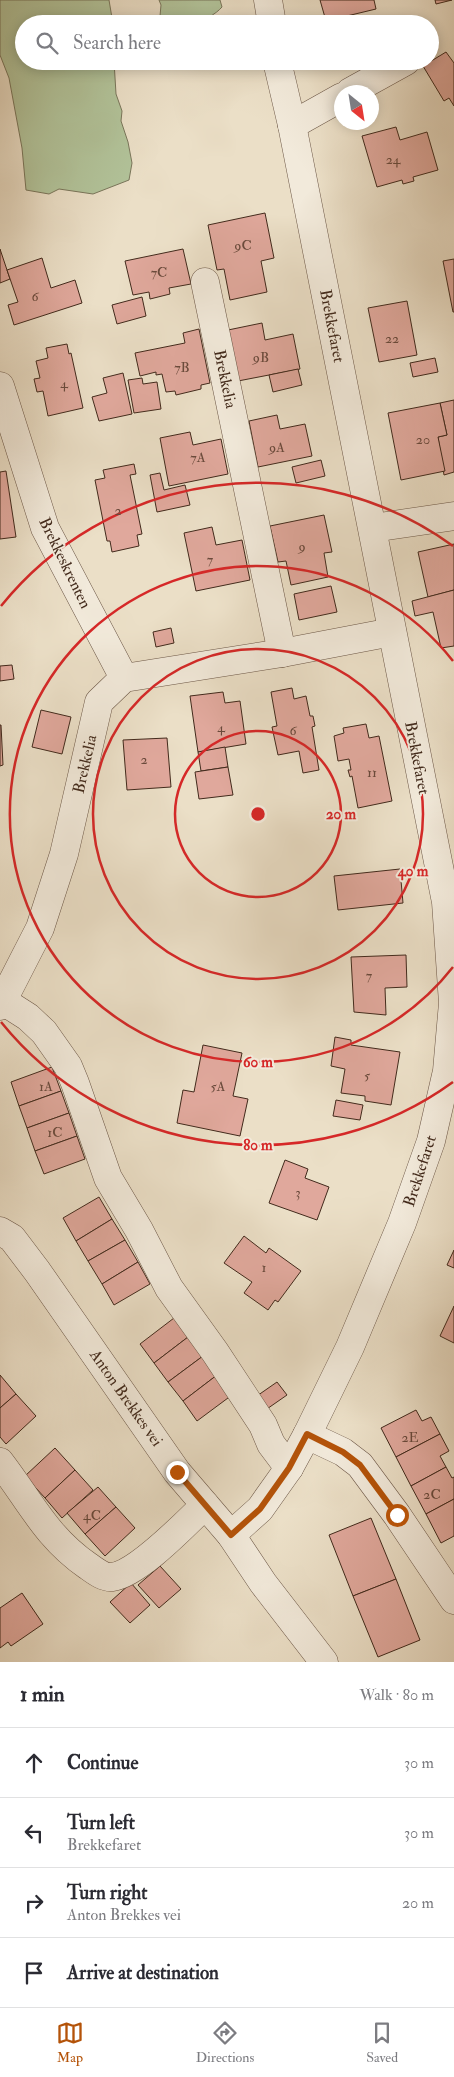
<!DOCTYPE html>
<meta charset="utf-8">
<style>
body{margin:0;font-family:"IM FELL Double Pica",serif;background:#f2f2f3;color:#2b2b33}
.compass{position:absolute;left:334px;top:85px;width:45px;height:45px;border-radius:50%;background:#fff;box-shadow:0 2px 12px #0003;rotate:150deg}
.stop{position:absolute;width:15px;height:15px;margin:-11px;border:4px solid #b45309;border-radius:50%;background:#fff}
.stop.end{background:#b45309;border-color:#fff;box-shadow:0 1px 5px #0008}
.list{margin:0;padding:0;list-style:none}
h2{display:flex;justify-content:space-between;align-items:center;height:65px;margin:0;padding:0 20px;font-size:21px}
h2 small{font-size:16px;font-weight:400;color:#7c7c81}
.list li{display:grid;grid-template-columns:32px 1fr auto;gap:15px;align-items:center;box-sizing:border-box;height:70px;padding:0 20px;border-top:1px solid #e1e1e2}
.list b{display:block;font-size:19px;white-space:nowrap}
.list p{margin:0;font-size:16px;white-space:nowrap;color:#7c7c81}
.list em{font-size:16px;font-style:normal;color:#7c7c81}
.icon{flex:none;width:28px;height:28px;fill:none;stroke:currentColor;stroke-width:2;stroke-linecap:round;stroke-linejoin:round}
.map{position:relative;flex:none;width:454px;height:1662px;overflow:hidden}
.search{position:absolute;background:#fff;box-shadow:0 2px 12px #0003;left:15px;right:15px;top:15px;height:55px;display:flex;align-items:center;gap:12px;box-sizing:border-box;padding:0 18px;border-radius:28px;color:#7c7c81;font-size:19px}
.sheet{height:345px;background:#fff}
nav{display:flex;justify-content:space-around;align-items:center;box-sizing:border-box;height:70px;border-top:1px solid #e1e1e2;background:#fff;font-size:14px;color:#7c7c81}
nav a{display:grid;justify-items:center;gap:2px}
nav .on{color:#b45309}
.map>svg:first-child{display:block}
</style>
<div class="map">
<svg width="454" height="1662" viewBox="0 0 454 1662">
<rect width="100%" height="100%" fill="#ebdfc7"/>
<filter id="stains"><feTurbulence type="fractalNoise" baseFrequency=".004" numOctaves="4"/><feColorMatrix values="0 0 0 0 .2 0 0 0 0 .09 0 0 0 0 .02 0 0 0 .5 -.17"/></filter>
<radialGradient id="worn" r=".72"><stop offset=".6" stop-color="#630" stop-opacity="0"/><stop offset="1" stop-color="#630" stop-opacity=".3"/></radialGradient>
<g fill="#b2c39a" stroke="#7a765b">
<polygon points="0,0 109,0 113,24 24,24 24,61 114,61 116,94 122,111 121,121 128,142 132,163 129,180 93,194 59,189 49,194 26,190 22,148 9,78 0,55"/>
<path d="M159 0H220L222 7C209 22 174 33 160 16L161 5Z"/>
</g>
<g fill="#e0a89c" stroke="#422a1c">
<polygon points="320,0 374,0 376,9 326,21"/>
<polygon points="435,0 452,0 436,4"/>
<polygon points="446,52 454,63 454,106 449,98 444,101 423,66"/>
<polygon points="396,127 400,140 427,132 438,170 413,177 414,181 403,184 402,180 377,187 362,136"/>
<polygon points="265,213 274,258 261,261 267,292 230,300 224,269 217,270 208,225"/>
<polygon points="0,249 10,279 0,283"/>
<polygon points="183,249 191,284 169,288 170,294 150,299 149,292 133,295 125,261"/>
<polygon points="42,258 51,288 75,280 82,303 14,325 8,305 18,302 7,270"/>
<polygon points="454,259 454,312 453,312 443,261"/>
<polygon points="142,297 146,316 117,324 112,305"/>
<polygon points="407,301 417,355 379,362 368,308"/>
<polygon points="262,323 265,340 293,334 300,369 238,381 228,330"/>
<polygon points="199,329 210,383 201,385 201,389 176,395 175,391 166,392 162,374 156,375 156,372 140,376 135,353 185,343 183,333"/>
<polygon points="67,344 69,354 71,353 83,408 48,416 43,391 37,392 34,379 40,378 36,361 48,358 46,348"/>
<polygon points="435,358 438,372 413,377 410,363"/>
<polygon points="298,369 302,385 273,392 269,375"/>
<polygon points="123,373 132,414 99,421 92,397 107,393 103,378"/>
<polygon points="142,378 143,384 157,382 161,409 134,413 128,380"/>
<polygon points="454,400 454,472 444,475 438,437 447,435 440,403"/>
<polygon points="440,403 447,435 438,437 445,471 401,480 388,413"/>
<polygon points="277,415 280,429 305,424 312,456 258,467 249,421"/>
<polygon points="190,432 193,445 221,439 228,474 169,486 160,438"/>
<polygon points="321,460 325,476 296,483 292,467"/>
<polygon points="134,464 136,474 130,475 142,534 137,535 139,546 112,552 110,541 107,541 95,480 105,478 103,470"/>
<polygon points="6,471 16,537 0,539 0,472"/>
<polygon points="160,473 164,490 185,485 190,505 157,512 150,475"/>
<polygon points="324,515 332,552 324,553 328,577 291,585 286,561 278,562 270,526"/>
<polygon points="212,527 216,545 242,540 250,580 196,591 184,533"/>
<polygon points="454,544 454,590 428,597 418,552"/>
<polygon points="331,586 337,612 299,620 294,594"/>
<polygon points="454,590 454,646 441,648 433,612 415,616 412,601"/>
<polygon points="171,628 174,643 156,647 153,632"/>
<polygon points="12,665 14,679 0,681 0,666"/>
<polygon points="292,688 294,699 306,696 310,716 313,716 315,726 312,727 319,770 303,773 299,751 278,755 272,727 277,726 271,692"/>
<polygon points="223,692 225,703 240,701 246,744 198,752 190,696"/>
<polygon points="41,710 71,717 62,754 32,747"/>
<polygon points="366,724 369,738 379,736 392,801 358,808 352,776 350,777 348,770 351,770 349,759 338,761 334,736 344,733 343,728"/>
<polygon points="0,725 1,725 3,765 0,766"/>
<polygon points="167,738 171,787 127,790 123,740"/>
<polygon points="225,747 228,767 201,771 198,752"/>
<polygon points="228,767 233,795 199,799 195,772"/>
<polygon points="400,869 403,903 338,910 334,876"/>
<polygon points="406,955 407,987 385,988 386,1015 354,1012 351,957"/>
<polygon points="335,1037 351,1040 351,1045 400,1052 391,1105 365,1101 365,1096 341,1093 345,1069 331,1066"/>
<polygon points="203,1045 242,1053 233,1096 248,1099 240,1136 177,1123 183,1090 194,1092"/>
<polygon points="52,1067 61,1091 19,1106 11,1082"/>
<polygon points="61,1091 69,1113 27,1128 19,1106"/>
<polygon points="336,1100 363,1105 360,1120 333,1116"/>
<polygon points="69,1113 77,1136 35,1151 27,1128"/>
<polygon points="77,1136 85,1159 44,1174 35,1151"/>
<polygon points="285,1160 308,1169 305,1178 329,1187 317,1220 269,1203"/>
<polygon points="99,1197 112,1219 76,1241 63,1218"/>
<polygon points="112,1219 125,1240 88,1261 76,1241"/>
<polygon points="244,1236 266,1253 269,1248 301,1271 278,1302 275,1300 268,1310 244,1293 252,1282 224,1263"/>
<polygon points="125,1240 138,1262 102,1284 88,1261"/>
<polygon points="454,1250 454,1268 447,1265"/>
<polygon points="138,1262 150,1284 114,1305 102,1284"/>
<polygon points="454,1306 454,1343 440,1336"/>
<polygon points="174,1318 188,1337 154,1363 140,1344"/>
<polygon points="188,1337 203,1356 168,1382 154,1363"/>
<polygon points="203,1356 217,1375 183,1401 168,1382"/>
<polygon points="0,1375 16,1394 0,1408"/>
<polygon points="217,1375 232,1395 197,1421 183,1401"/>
<polygon points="277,1382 287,1395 264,1411 254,1398"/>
<polygon points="16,1394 36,1416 6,1444 0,1437 0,1408"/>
<polygon points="416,1410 422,1421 431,1417 440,1434 396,1457 381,1428"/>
<polygon points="440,1434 449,1451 440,1456 446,1467 411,1486 396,1457"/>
<polygon points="55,1448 75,1470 45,1498 25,1476"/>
<polygon points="446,1467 452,1478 454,1477 454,1499 426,1514 411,1486"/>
<polygon points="75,1470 93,1490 62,1518 45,1498"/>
<polygon points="98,1487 116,1507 85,1534 67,1513"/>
<polygon points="454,1499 454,1536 441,1543 426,1514"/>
<polygon points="116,1507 135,1528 105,1556 85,1534"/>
<polygon points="371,1518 396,1579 353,1596 329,1535"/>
<polygon points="160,1566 181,1589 159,1608 138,1585"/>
<polygon points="396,1579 420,1640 378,1657 353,1596"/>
<polygon points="131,1583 150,1605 130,1623 110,1602"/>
<polygon points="22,1593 43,1624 11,1646 8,1642 0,1648 0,1608"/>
</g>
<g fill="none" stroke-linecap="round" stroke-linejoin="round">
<g stroke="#6c5747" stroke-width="29">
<g id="minor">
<polyline points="268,0 272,24"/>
<polyline points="350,92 406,61"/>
<polyline points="292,125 342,97"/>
<polyline points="205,282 282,653"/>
<polyline points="0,386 45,528 124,678"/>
<polyline points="373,528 454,516"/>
<polyline points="3,1001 28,1017 44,1032 68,1066 75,1083 108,1178 139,1230 169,1288 215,1352 263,1425 271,1444 289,1468"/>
<polyline points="0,1006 40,928 64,854 99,702 124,678 282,653 392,632"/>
<polyline points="0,1231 12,1238 37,1271 177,1472 231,1535 263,1583 324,1662"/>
<polyline points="307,1435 343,1452 360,1465 397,1515 454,1600"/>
<path d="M0 1462C30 1501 46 1537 88 1566 95 1571 104 1578 112 1577 138 1574 186 1523 205 1505"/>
<polyline points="231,1535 260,1509 289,1468 307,1435 350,1347 402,1223 431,1141 447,1071 453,1003 446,902 292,125 277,61"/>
</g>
</g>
<use href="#minor" stroke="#f2eadb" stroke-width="28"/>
</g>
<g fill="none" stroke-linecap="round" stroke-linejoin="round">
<polyline stroke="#b45309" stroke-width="6" points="177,1472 231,1535 260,1509 289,1468 307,1434 343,1452 360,1465 397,1515"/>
</g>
<g fill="none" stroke="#d62828" stroke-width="2.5">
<circle cx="258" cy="814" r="83"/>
<circle cx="258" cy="814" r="165"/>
<path d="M453 967A248 248 0 1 1 453 661"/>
<path d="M453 1082A331 331 0 0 1 1 1022M1 606A331 331 0 0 1 453 546"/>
</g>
<g text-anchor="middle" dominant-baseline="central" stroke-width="4" stroke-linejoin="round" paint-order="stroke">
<g font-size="14" fill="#6a4a3c">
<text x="393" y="159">24</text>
<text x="243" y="245">9C</text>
<text x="159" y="272">7C</text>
<text x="35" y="296">6</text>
<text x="392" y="338">22</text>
<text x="261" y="357">9B</text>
<text x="182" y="367">7B</text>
<text x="64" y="383">4</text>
<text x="423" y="439">20</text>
<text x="277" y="447">9A</text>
<text x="198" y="457">7A</text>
<text x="118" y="510">2</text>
<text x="302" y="546">9</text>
<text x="210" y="559">7</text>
<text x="221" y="727">4</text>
<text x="293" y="730">6</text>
<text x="144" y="759">2</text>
<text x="372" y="772">11</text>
<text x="369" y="975">7</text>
<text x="367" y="1075">5</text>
<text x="46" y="1086">1A</text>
<text x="218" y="1086">5A</text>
<text x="55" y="1132">1C</text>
<text x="298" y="1192">3</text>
<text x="264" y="1267">1</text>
<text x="410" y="1437">2E</text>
<text x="432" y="1494">2C</text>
<text x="92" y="1515">4C</text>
</g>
<g font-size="16" fill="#422a1c" stroke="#f2eadb">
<text transform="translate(332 326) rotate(79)">Brekkefaret</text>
<text transform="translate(225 379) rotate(78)">Brekkelia</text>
<text transform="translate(65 563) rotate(64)">Brekkeskrenten</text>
<text transform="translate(417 758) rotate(79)">Brekkefaret</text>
<text transform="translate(85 764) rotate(-77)">Brekkelia</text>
<text transform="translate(420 1171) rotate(-72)">Brekkefaret</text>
<text transform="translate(126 1398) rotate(55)">Anton Brekkes vei</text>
</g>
</g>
<circle cx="258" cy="814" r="8" fill="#d62828" stroke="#f2eadb" stroke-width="2.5"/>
<g font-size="15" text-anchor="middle" font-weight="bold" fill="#d62828" stroke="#f2eadb" stroke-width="4" stroke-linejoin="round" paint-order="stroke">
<text x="341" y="819">20 m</text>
<text x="413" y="876">40 m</text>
<text x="258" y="1067">60 m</text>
<text x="258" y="1150">80 m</text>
</g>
<rect width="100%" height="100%" filter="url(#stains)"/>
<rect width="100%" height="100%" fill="url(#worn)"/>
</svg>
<svg class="compass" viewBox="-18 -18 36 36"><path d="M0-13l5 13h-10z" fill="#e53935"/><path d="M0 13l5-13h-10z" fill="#7c7c81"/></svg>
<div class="stop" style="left:397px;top:1515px"></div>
<div class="stop end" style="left:177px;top:1472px"></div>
<div class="search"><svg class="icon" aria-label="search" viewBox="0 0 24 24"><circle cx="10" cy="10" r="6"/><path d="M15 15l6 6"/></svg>Search here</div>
</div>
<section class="sheet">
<h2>1 min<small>Walk · 80 m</small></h2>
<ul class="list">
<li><svg class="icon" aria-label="ahead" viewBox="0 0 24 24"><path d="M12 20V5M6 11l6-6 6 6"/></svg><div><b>Continue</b></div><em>30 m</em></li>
<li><svg class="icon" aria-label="left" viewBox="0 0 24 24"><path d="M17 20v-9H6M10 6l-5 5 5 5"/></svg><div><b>Turn left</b><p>Brekkefaret</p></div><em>30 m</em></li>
<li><svg class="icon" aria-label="right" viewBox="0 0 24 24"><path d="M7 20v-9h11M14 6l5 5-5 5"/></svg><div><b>Turn right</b><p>Anton Brekkes vei</p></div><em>20 m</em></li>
<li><svg class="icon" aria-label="arrive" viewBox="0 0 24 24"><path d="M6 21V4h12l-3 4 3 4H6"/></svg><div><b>Arrive at destination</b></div></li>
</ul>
</section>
<nav>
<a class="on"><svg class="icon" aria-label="map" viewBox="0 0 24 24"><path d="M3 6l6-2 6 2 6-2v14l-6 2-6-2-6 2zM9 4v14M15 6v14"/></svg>Map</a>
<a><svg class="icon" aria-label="directions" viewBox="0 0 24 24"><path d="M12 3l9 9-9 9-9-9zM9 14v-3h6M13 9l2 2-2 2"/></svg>Directions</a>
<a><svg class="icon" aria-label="saved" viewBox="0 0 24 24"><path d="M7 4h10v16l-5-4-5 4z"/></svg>Saved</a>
</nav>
